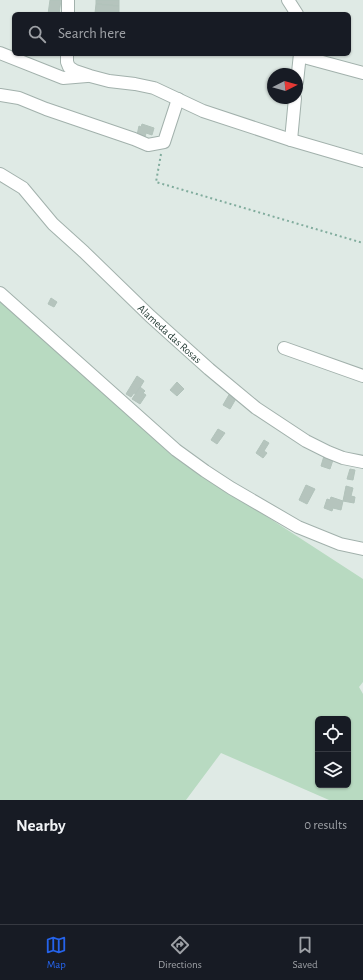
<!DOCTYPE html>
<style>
body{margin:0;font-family:"Alegreya Sans",sans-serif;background:#242831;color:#f1f3f6}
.controls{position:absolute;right:12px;bottom:12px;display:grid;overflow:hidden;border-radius:6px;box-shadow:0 1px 3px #0004}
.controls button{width:36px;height:36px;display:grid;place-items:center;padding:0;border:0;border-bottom:1px solid #363941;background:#171b24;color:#f1f3f6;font:20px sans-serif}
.compass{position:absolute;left:267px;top:68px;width:36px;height:36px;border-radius:50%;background:#171b24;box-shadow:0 1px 3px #0004;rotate:84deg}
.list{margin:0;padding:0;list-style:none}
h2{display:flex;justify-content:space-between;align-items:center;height:52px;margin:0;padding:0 16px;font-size:17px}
h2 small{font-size:13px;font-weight:400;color:#9ea1a6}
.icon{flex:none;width:22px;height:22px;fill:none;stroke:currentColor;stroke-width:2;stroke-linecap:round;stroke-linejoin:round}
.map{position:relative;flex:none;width:363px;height:800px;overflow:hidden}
.search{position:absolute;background:#171b24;box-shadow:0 1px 3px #0004;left:12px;right:12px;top:12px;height:44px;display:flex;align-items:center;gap:10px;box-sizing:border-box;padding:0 14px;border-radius:6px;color:#9ea1a6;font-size:15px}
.sheet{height:124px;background:#171b24}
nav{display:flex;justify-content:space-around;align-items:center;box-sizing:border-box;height:56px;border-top:1px solid #363941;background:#171b24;font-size:11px;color:#9ea1a6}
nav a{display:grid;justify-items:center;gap:2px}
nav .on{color:#2563eb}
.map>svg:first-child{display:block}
</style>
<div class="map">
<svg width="363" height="800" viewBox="0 0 363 800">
<rect width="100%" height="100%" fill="#dfeae5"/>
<path fill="#b8dac1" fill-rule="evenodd" d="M0 289 169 453 363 579V682L359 687 363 694V800H329L221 753 186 800H0ZM318 719H348V785H318Z"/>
<g fill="#b5c4bd" stroke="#b2c3bb">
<polygon points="50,0 61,0 59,14 48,14"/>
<polygon points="96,0 119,0 119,6 96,4"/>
<polygon points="96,4 119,6 119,14 95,13"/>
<polygon points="142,124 154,128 152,135 146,133 145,137 137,135 139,126 141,127"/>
<polygon points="51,298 57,302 54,307 48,304"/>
<polygon points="137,376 144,381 136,394 134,393 131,397 126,394"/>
<polygon points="177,382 184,389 177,396 170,390"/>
<polygon points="140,387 145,391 143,393 146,395 140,404 132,399"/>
<polygon points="230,393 237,397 230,409 223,405"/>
<polygon points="218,429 225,433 217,444 211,440"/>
<polygon points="264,440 269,443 264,451 267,453 263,458 256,453"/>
<polygon points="324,456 333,460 330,469 321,466"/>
<polygon points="350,469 355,470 353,480 347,479"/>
<polygon points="306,485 315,489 307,504 299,500"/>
<polygon points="346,486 353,488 351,496 355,497 354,503 343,501"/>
<polygon points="331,497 343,501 341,510 333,508 332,511 324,508 327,499 330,500"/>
</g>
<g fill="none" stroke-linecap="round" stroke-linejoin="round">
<g stroke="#a2b1ac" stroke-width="14">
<g id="minor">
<polyline points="288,0 297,14"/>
<polyline points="68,14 68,0"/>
<polyline points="0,53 63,78 87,76"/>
<polyline points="67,54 67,62 69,67 75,71 90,76 109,81 135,84 154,88 203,111 291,140 363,161"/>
<polyline points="300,56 363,73"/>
<polyline points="297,82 300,54"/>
<polyline points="0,95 19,98 46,109 134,139 148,145 164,142 178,99"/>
<polyline points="291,140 295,98"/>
<path id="s1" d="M0 174 23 188 53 224 84 252 150 316 209 369 256 408 306 441 328 452 343 458 363 462"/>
<polyline points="0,293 176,450 205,471 231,488 298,527 340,544 363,549"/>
<polyline points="284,348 363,376"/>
</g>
</g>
<polyline stroke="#81ac9d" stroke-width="2" stroke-dasharray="2 3" stroke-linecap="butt" points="161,154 156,182 363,243"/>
<use href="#minor" stroke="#fff" stroke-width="12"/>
</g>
<g text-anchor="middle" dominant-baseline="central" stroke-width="3.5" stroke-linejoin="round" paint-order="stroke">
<g font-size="11" fill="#213932" stroke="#eff7f3">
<text stroke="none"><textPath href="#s1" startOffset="234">Alameda das Rosas</textPath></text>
</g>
</g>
</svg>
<div class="controls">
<button><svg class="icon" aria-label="locate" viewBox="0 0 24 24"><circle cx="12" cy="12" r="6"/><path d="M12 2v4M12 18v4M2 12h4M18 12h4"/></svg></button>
<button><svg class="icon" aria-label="layers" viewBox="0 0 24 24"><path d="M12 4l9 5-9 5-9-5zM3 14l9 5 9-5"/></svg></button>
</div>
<svg class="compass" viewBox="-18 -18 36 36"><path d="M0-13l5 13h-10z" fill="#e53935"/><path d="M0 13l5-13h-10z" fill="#9ea1a6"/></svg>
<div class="search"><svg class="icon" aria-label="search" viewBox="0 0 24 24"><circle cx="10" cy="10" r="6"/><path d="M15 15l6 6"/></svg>Search here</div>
</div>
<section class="sheet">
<h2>Nearby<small>0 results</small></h2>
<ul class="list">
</ul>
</section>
<nav>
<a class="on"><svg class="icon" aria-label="map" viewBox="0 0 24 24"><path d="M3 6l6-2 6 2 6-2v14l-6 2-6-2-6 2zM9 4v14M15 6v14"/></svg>Map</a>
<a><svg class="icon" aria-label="directions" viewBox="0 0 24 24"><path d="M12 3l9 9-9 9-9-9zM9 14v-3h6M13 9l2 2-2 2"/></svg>Directions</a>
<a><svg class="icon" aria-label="saved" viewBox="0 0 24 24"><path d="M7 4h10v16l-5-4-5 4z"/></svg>Saved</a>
</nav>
